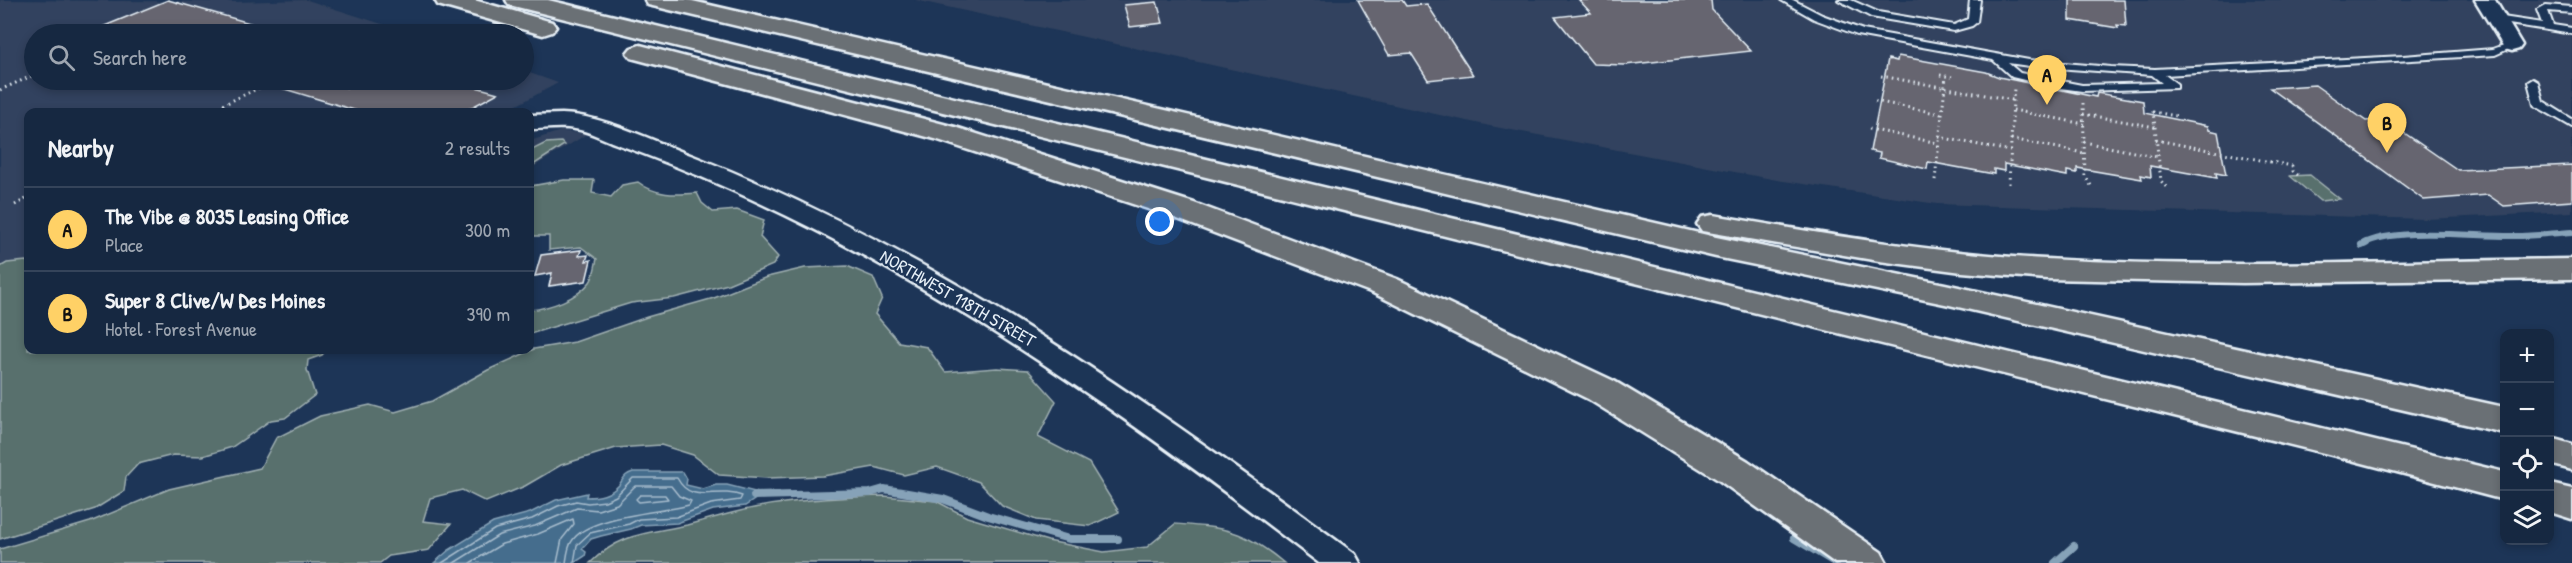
<!DOCTYPE html>
<meta charset="utf-8">
<style>
body{margin:0;font-family:"Patrick Hand",sans-serif;background:#1f3048;color:#f1f3f6}
.controls{position:absolute;right:18px;bottom:18px;display:grid;overflow:hidden;border-radius:12px;box-shadow:0 3px 9px #0003}
.controls button{width:54px;height:54px;display:grid;place-items:center;padding:0;border:0;border-bottom:2px solid #35445a;background:#162841;color:#f1f3f6;font:30px sans-serif}
.you{position:absolute;left:1160px;top:222px;width:21px;height:21px;margin:-15px;border:4px solid #fff;border-radius:50%;background:#1a73e8;box-shadow:0 0 0 9px #1a73e833}
.badge{display:grid;place-items:center;width:39px;height:39px;border-radius:50%;background:#ffd166;color:#111;font-size:20px;font-weight:700}
.pin{position:absolute;translate:-50% -50px;filter:drop-shadow(0 2px 3px #0008)}
.pin::after{content:'';position:absolute;top:32px;width:21px;height:18px;background:inherit;clip-path:polygon(0 0,100% 0,50% 100%)}
.list{margin:0;padding:0;list-style:none}
h2{display:flex;justify-content:space-between;align-items:center;height:78px;margin:0;padding:0 24px;font-size:26px}
h2 small{font-size:20px;font-weight:400;color:#9ea6b1}
.list li{display:grid;grid-template-columns:39px 1fr auto;gap:18px;align-items:center;box-sizing:border-box;height:84px;padding:0 24px;border-top:2px solid #35445a}
.list b{display:block;font-size:22px;white-space:nowrap}
.list p{margin:0;font-size:20px;white-space:nowrap;color:#9ea6b1}
.list em{font-size:20px;font-style:normal;color:#9ea6b1}
.icon{flex:none;width:33px;height:33px;fill:none;stroke:currentColor;stroke-width:2;stroke-linecap:round;stroke-linejoin:round}
.map{position:relative;flex:none;width:2572px;height:563px;overflow:hidden}
.search{position:absolute;background:#162841;box-shadow:0 3px 9px #0003;left:24px;top:24px;width:510px;height:66px;display:flex;align-items:center;gap:15px;box-sizing:border-box;padding:0 21px;border-radius:33px;color:#9ea6b1;font-size:22px}
.panel{position:absolute;background:#162841;box-shadow:0 3px 9px #0003;left:24px;top:108px;width:510px;height:246px;border-radius:12px}
.map>svg:first-child{display:block}
</style>
<div class="map">
<svg width="2572" height="563" viewBox="0 0 2572 563">
<rect width="100%" height="100%" fill="#1d3557"/>
<filter id="ink" filterUnits="userSpaceOnUse"><feTurbulence type="fractalNoise" baseFrequency=".0167" numOctaves="2"/><feDisplacementMap in="SourceGraphic" scale="12" xChannelSelector="R" yChannelSelector="G"/><feConvolveMatrix kernelMatrix="1 2 1 2 8 2 1 2 1" color-interpolation-filters="sRGB"/></filter>
<g filter="url(#ink)">
<g fill="#33435e">
<polygon points="0,0 236,2 307,0 413,34 34,34 34,80 524,80 524,71 558,83 504,112 28,112 28,350 0,446"/>
<polygon points="915,0 2572,0 2572,212 2426,219 1937,204 1777,180 1490,126"/>
<polygon points="561,131 587,134 530,169 530,141"/>
</g>
<g fill="#59706d" stroke="#a0b0b2" stroke-width="1.5">
<polygon points="561,142 564,145 530,167 530,151 546,143"/>
<polygon points="2310,175 2340,199 2320,201 2290,176"/>
<path d="M564 180H594L592 193 611 197 622 185 638 182C656 196 675 195 697 193L702 203 713 212 737 210 764 220 760 237 778 257 773 265 728 284 674 298 631 303 530 334V310C549 308 577 299 590 282 594 277 595 266 597 259L581 247 549 250V236H530L531 186Z"/>
<polygon points="26,261 28,263 28,350 326,350 322,355 308,360 307,370 315,395 285,418 271,420 232,447 203,456 173,455 138,464 126,477 124,491 95,509 0,539 0,267 7,263"/>
<polygon points="847,266 873,277 882,298 875,314 899,342 927,347 945,372 997,368 1028,370 1056,401 1038,437 1089,463 1119,512 1090,526 1036,520 1002,506 979,482 937,467 904,475 874,467 823,476 768,478 719,475 693,455 661,445 616,448 561,465 525,486 486,502 462,490 430,498 423,521 451,524 429,550 389,556 380,563 0,563 0,549 90,522 169,489 260,468 276,438 320,416 370,405 395,412 432,401 488,370 534,349 575,342 647,317 714,298 767,277 805,268"/>
<path d="M884 496 936 501 967 517 1048 541 1104 552 1147 547 1175 524C1226 528 1243 529 1284 563H590C622 532 647 534 687 525 711 519 735 511 759 507 800 499 842 497 884 496Z"/>
</g>
<path fill="#456d8d" stroke="#86a2b8" stroke-width="1.5" d="M633 472H683L687 479 686 485 703 489 716 485H727L763 494 745 506 713 510 677 523 641 525 631 529 601 536 591 539 582 549 586 552 585 556 574 563H434L449 550 493 523 530 513 556 500 587 493 586 497C599 497 610 495 619 485 624 478 624 475 633 472Z"/>
<g fill="none" stroke-linecap="round" stroke-linejoin="round">
<g stroke="#a7bccd" stroke-width="1.5">
<polygon points="640,495 665,495 668,499 639,502 636,499"/>
<path d="M442 563 495 529 532 519 558 506 576 501 588 503 605 501 616 496 633 478H677C692 506 716 486 742 496L740 500 711 504 676 517 639 519 629 524 590 533 577 545 574 563"/>
<path d="M454 563 499 535 535 526 577 508 598 510 617 504 635 486H671L679 496 691 501 689 505C661 513 588 515 572 541 568 546 567 556 566 563"/>
<polyline points="470,563 502,544 538,534 573,519 574,524 562,539 557,563"/>
</g>
<path stroke="#86a2b8" stroke-width="6" d="M2363 244C2395 226 2477 237 2516 236 2535 236 2553 233 2572 232"/>
<g stroke="#86a2b8" stroke-width="8">
<polyline points="2362,245 2366,243"/>
<polyline points="754,496 870,493 884,489 943,499 988,516 1069,539 1118,539"/>
<polyline points="1794,538 1836,563"/>
<polyline points="2055,563 2074,546"/>
</g>
</g>
<g fill="#666570" stroke="#e8f1f8" stroke-width="1.5">
<polygon points="168,0 271,29 270,34 85,34"/>
<polygon points="1358,0 1402,0 1406,6 1427,4 1473,75 1428,80 1411,53 1389,55"/>
<polygon points="1579,0 1711,0 1712,10 1751,51 1625,65 1593,64 1555,17 1591,13"/>
<polygon points="2070,0 2124,0 2126,26 2117,25 2118,28 2070,20"/>
<polygon points="1157,2 1163,23 1130,27 1124,5"/>
<polygon points="1898,56 1986,72 1999,77 2096,97 2097,93 2143,101 2144,113 2208,126 2209,130 2218,132 2226,175 2216,173 2217,178 2150,166 2151,177 2141,175 2142,179 2077,168 2077,173 2067,171 2067,176 2004,164 2004,171 1994,169 1994,174 1928,162 1927,169 1879,158 1880,153 1870,151 1888,59 1897,61"/>
<polygon points="269,80 450,80 498,93 463,112 361,112 268,84"/>
<polygon points="2315,85 2366,121 2384,119 2458,170 2572,165 2572,201 2504,206 2488,195 2424,200 2270,88"/>
<polygon points="581,250 579,256 588,255 586,261 591,260 586,281 549,286 552,273 535,276 541,255"/>
</g>
<g fill="none" stroke-linecap="round" stroke-linejoin="round">
<g stroke="#e8f1f8" stroke-width="4">
<g id="lane">
<path d="M1781 0H1793L1822 15 1863 30 2029 60 2111 67 2155 69 2403 56 2493 49 2512 42 2517 45 2495 55 2165 75 2177 84V88L2082 91 2053 87 2012 77 1993 60 1857 35 1814 19ZM2008 63 2029 66 2152 75 2162 83 2082 85 2020 73Z"/>
<polygon points="1838,0 1851,0 1878,12 1954,25 1968,19 1970,0 1980,0 1977,22 1972,26 1954,31 1871,17"/>
<polygon points="2546,5 2572,7 2572,13 2548,11 2553,25 2572,28 2572,34 2496,22 2491,19 2496,16 2542,23 2537,10"/>
<polygon points="2533,79 2538,82 2543,101 2572,119 2572,127 2534,105 2528,82"/>
</g>
</g>
<g stroke="#e8f1f8" stroke-width="5">
<g id="street">
<polygon points="2475,0 2495,0 2522,45 2519,49 2512,51 2505,49"/>
<path d="M562 114C602 115 655 142 693 156 935 250 1147 401 1355 554L1360 563H1319C1133 421 944 284 729 189 691 172 653 157 614 143 601 138 589 131 575 129 560 126 545 129 530 129V115Z"/>
</g>
</g>
<g stroke="#e8f1f8" stroke-width="5">
<g id="highway">
<polygon points="435,0 474,0 552,22 556,27 552,32 543,35 438,5"/>
<polygon points="506,0 548,0 2504,472 2504,500 2328,454 509,5"/>
<polygon points="645,0 688,0 1716,237 1945,284 2504,407 2504,433 1945,304 1716,257 657,7 648,5"/>
<polygon points="640,45 955,127 1194,203 1397,279 1614,381 1748,461 1881,552 1887,563 1835,563 1720,481 1588,399 1373,293 1172,217 935,139 631,58 627,53 631,48"/>
<path d="M1713 215C1823 234 1934 253 2046 259 2221 269 2397 261 2572 259V279L2243 283 2046 279 1962 272 1879 261 1702 231 1697 224 1702 217Z"/>
<polygon points="2550,438 2572,444 2572,470 2550,464"/>
<polygon points="2550,484 2572,489 2572,519 2550,512"/>
</g>
</g>
<g stroke="#e8f1f8" stroke-width="3" stroke-dasharray="1.5 4" stroke-linecap="butt">
<polyline points="1940,75 1952,77"/>
<polyline points="1881,76 2013,100 2014,89"/>
<polyline points="325,80 350,88"/>
<polyline points="0,90 34,75"/>
<polyline points="1875,101 1941,114"/>
<polyline points="2083,103 2085,176 2092,187"/>
<polyline points="2013,110 2084,124"/>
<polyline points="208,112 267,84"/>
<polyline points="352,112 355,111"/>
<polyline points="464,112 467,112"/>
<polyline points="2083,114 2155,127 2153,112 2177,116"/>
<polyline points="2155,127 2161,181 2167,188"/>
<polyline points="1869,129 1938,143"/>
<polyline points="1939,137 2010,151"/>
<polyline points="2011,139 2084,153"/>
<polyline points="2156,140 2292,166 2293,171 2299,176"/>
<polyline points="2084,142 2158,157"/>
<polyline points="1935,180 1946,76"/>
<polyline points="2009,184 2013,100"/>
<polyline points="15,205 28,198"/>
</g>
<use href="#lane" fill="#1d3557" fill-rule="evenodd"/>
<use href="#street" fill="#1d3557" fill-rule="evenodd"/>
<use href="#highway" fill="#6b6f75" fill-rule="evenodd"/>
</g>
</g>
<g text-anchor="middle" dominant-baseline="central" stroke-width="4.5" stroke-linejoin="round" paint-order="stroke">
<g font-size="18" fill="#e8f1f8" stroke="#1d3557">
<text transform="translate(958 298) rotate(30)">NORTHWEST 118TH STREET</text>
</g>
</g>
</svg>
<div class="controls">
<button>+</button>
<button>−</button>
<button><svg class="icon" aria-label="locate" viewBox="0 0 24 24"><circle cx="12" cy="12" r="6"/><path d="M12 2v4M12 18v4M2 12h4M18 12h4"/></svg></button>
<button><svg class="icon" aria-label="layers" viewBox="0 0 24 24"><path d="M12 4l9 5-9 5-9-5zM3 14l9 5 9-5"/></svg></button>
</div>
<div class="you"></div>
<div class="pin badge" style="left:2047px;top:105px">A</div>
<div class="pin badge" style="left:2387px;top:153px">B</div>
<div class="search"><svg class="icon" aria-label="search" viewBox="0 0 24 24"><circle cx="10" cy="10" r="6"/><path d="M15 15l6 6"/></svg>Search here</div>
<section class="panel">
<h2>Nearby<small>2 results</small></h2>
<ul class="list">
<li><span class="badge">A</span><div><b>The Vibe @ 8035 Leasing Office</b><p>Place</p></div><em>300 m</em></li>
<li><span class="badge">B</span><div><b>Super 8 Clive/W Des Moines</b><p>Hotel · Forest Avenue</p></div><em>390 m</em></li>
</ul>
</section>
</div>
